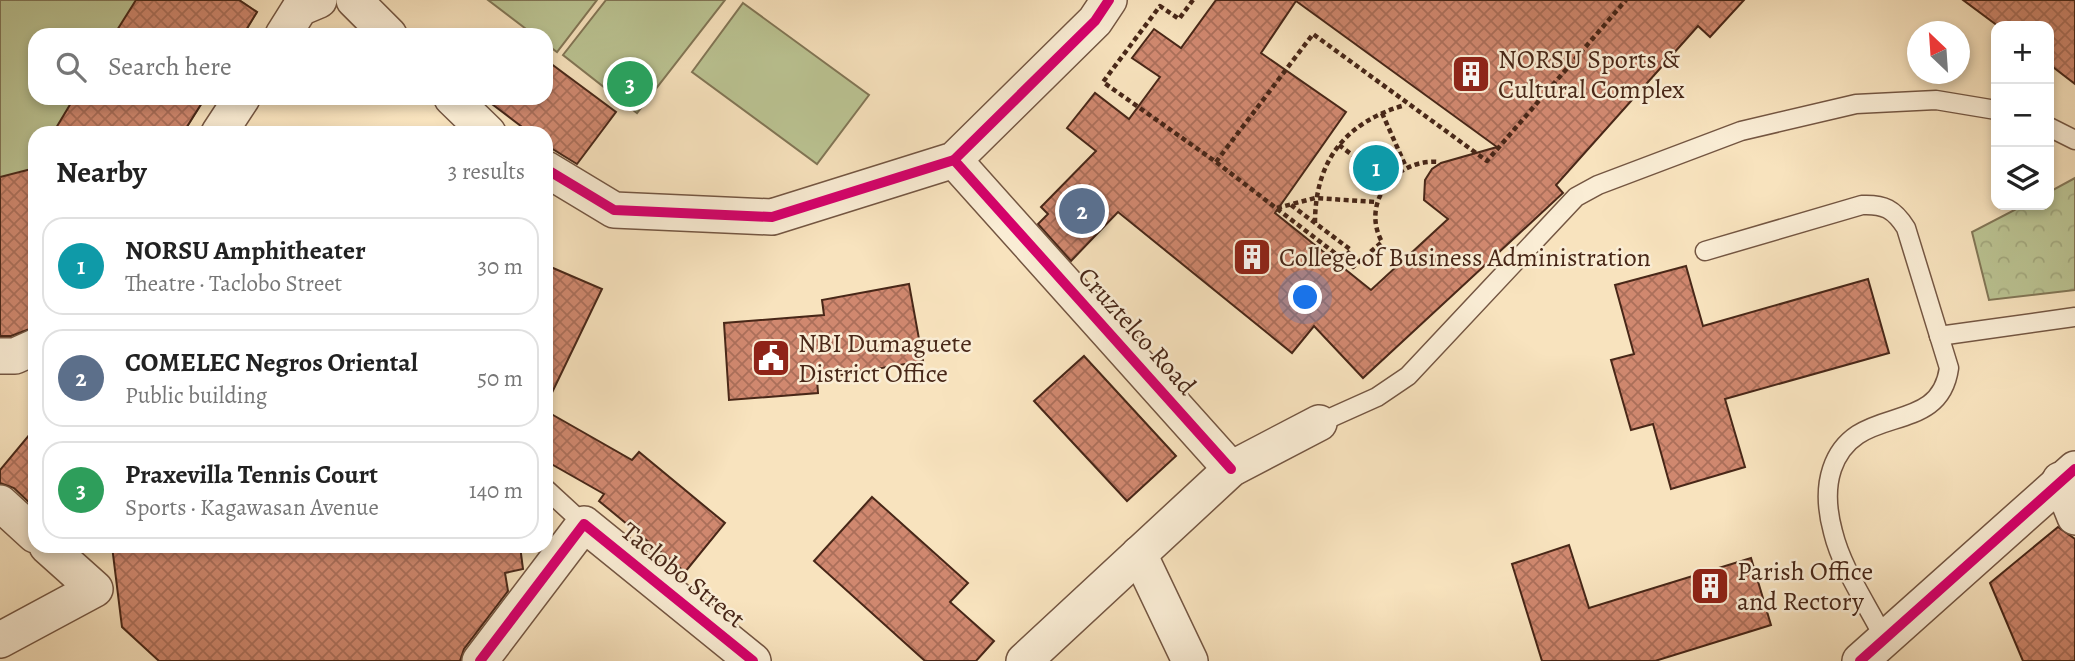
<!DOCTYPE html>
<meta charset="utf-8">
<style>
body{margin:0;font-family:Alegreya,serif;background:#f2f2f2;color:#222}
.controls{position:absolute;right:21px;top:21px;display:grid;overflow:hidden;border-radius:14px;box-shadow:0 4px 10px #0003}
.controls button{width:63px;height:63px;display:grid;place-items:center;padding:0;border:0;border-bottom:2px solid #e0e0e0;background:#fff;color:#222;font:35px sans-serif}
.compass{position:absolute;left:1907px;top:21px;width:63px;height:63px;border-radius:50%;background:#fff;box-shadow:0 4px 10px #0003;rotate:335deg}
.you{position:absolute;left:1306px;top:298px;width:24px;height:24px;margin:-18px;border:5px solid #fff;border-radius:50%;background:#1a73e8;box-shadow:0 0 0 10px #1a73e833}
.badge{display:grid;place-items:center;width:46px;height:46px;border-radius:50%;background:#0b8043;color:#fff;font-size:23px;font-weight:700}
.pin{position:absolute;translate:-50% -50%;border:4px solid #fff;box-shadow:0 2px 7px #0006}
.list{margin:0;padding:0;list-style:none}
h2{display:flex;justify-content:space-between;align-items:center;height:91px;margin:0;padding:0 28px;font-size:30px}
h2 small{font-size:23px;font-weight:400;color:#767676}
.list li{display:grid;grid-template-columns:46px 1fr auto;gap:21px;align-items:center;box-sizing:border-box;height:98px;margin:0 14px 14px;padding:0 14px;border:2px solid #e0e0e0;border-radius:21px}
.list b{display:block;font-size:26px;white-space:nowrap}
.list p{margin:0;font-size:23px;white-space:nowrap;color:#767676}
.list em{font-size:23px;font-style:normal;color:#767676}
.icon{flex:none;width:38px;height:38px;fill:none;stroke:currentColor;stroke-width:2;stroke-linecap:round;stroke-linejoin:round}
.map{position:relative;flex:none;width:2075px;height:661px;overflow:hidden}
.search{position:absolute;background:#fff;box-shadow:0 4px 10px #0003;left:28px;top:28px;width:525px;height:77px;display:flex;align-items:center;gap:18px;box-sizing:border-box;padding:0 24px;border-radius:21px;color:#767676;font-size:26px}
.panel{position:absolute;background:#fff;box-shadow:0 4px 10px #0003;left:28px;top:126px;width:525px;height:427px;border-radius:21px}
.map>svg:first-child{display:block}
</style>
<div class="map">
<svg width="2075" height="661" viewBox="0 0 2075 661">
<defs>
<pattern id="park-crowns" width="20" height="18" patternUnits="userSpaceOnUse" patternTransform="scale(1.75)"><rect width="20" height="18" fill="#bbc493"/><path d="M2 6a3 3 0 1 1 6 0M12 15a3 3 0 1 1 6 0" fill="none" stroke="#a2a87e"/></pattern>
<pattern id="building-cross-hatch" width="8" height="8" patternUnits="userSpaceOnUse" patternTransform="scale(1.75)"><rect width="8" height="8" fill="#d0886f"/><path d="M0 0l8 8M0 8l8-8" fill="none" stroke="#ab6f5a"/></pattern>
</defs>
<rect width="100%" height="100%" fill="#f8e3be"/>
<filter id="stains"><feTurbulence type="fractalNoise" baseFrequency=".00286" numOctaves="4"/><feColorMatrix values="0 0 0 0 .2 0 0 0 0 .09 0 0 0 0 .02 0 0 0 .5 -.17"/></filter>
<radialGradient id="worn" r=".72"><stop offset=".6" stop-color="#630" stop-opacity="0"/><stop offset="1" stop-color="#630" stop-opacity=".3"/></radialGradient>
<polygon fill="url(#park-crowns)" stroke="#827656" stroke-width="2" points="2075,178 2075,290 1989,300 1972,232 2024,205 2049,205 2049,192"/>
<g fill="#bbc493" stroke="#827656" stroke-width="2">
<polygon points="0,0 239,0 257,12 243,35 35,35 35,98 205,98 183,133 35,133 35,336 0,343"/>
<polygon points="488,0 597,0 557,52 546,44 546,35 534,35"/>
<polygon points="606,0 725,0 637,113 563,55"/>
<polygon points="743,3 869,95 817,164 692,72"/>
</g>
<g fill="url(#building-cross-hatch)" stroke="#482718" stroke-width="2" fill-rule="evenodd">
<polygon points="136,0 239,0 257,12 243,35 114,35"/>
<path d="M1216 0H1744L1710 37 1698 26 1556 185 1563 193 1363 378 1314 326 1292 353 1118 212 1071 261 1038 224 1048 214 1041 207 1096 151 1067 128 1095 93 1129 119 1160 77 1132 58 1154 29 1181 48ZM1296 1 1497 147 1441 163 1432 169 1425 180 1424 200 1448 219 1371 290 1275 213 1346 112 1261 53Z"/>
<polygon points="1963,0 2075,0 2075,84 2049,64 2049,26 1998,26"/>
<polygon points="546,60 616,112 577,164 546,145 546,133 530,133 484,98 546,98"/>
<polygon points="74,98 205,98 183,133 53,133"/>
<polygon points="35,168 35,327 11,336 0,336 0,177"/>
<polygon points="546,265 602,289 546,405"/>
<polygon points="1686,266 1703,326 1868,279 1889,353 1725,399 1745,467 1671,489 1653,424 1631,430 1611,360 1634,354 1615,285"/>
<polygon points="909,284 923,361 817,379 818,393 729,400 724,323 824,315 822,300"/>
<polygon points="1084,356 1176,456 1127,501 1034,401"/>
<polygon points="546,411 632,460 639,452 725,523 685,572 599,501 604,494 546,461"/>
<polygon points="35,428 35,508 14,488 0,483 0,470"/>
<polygon points="872,497 968,583 950,602 994,641 976,661 925,661 814,561"/>
<polygon points="2058,527 2075,539 2075,661 2023,661 1990,583"/>
<polygon points="1569,545 1589,608 1751,558 1771,625 1655,661 1542,661 1512,564"/>
<polygon points="112,546 520,546 523,569 505,573 508,591 464,649 460,661 159,661 122,627"/>
</g>
<g fill="none" stroke-linecap="round" stroke-linejoin="round">
<g stroke="#745642" stroke-width="21">
<g id="lane">
<polyline points="2049,127 2075,140"/>
<path d="M1705 251 1862 205C1884 204 1894 209 1906 228L1949 368C1939 439 1855 400 1832 469 1825 490 1827 510 1833 532 1842 569 1867 604 1884 638"/>
<polyline points="1939,336 2075,317"/>
<polyline points="1319,423 1377,397 1408,376 1576,197 1598,185 1741,131 1856,104 1936,100 1996,110"/>
<polyline points="546,489 584,524"/>
</g>
</g>
<g stroke="#745642" stroke-width="38">
<g id="street">
<polyline points="354,0 389,35"/>
<polyline points="283,35 300,8 319,0"/>
<polyline points="452,98 488,133"/>
<polyline points="219,133 242,98"/>
<polyline points="954,160 1231,469"/>
<polyline points="546,169 614,210 772,217 954,160 1095,21 1109,0"/>
<polyline points="0,356 15,356 35,347"/>
<polyline points="2060,480 2075,517"/>
<polyline points="0,503 35,535"/>
<polyline points="1139,554 1190,661"/>
<polyline points="0,640 95,589 47,546"/>
<polyline points="480,661 584,524 753,661"/>
<polyline points="1024,661 1231,469 1319,423"/>
<polyline points="1860,661 2075,469"/>
</g>
</g>
<g stroke="#482718" stroke-width="4.5" stroke-dasharray="5 3.5" stroke-linecap="butt">
<path d="M1193 0 1179 19 1160 6 1103 82 1216 162 1353 267 1382 242C1360 202 1396 158 1439 162"/>
<polyline points="1382,113 1406,167"/>
<polyline points="1339,145 1388,182"/>
<polyline points="1216,162 1313,34 1487,161 1626,0"/>
<polyline points="1291,205 1351,250 1343,259"/>
<polyline points="1277,208 1315,198 1376,202"/>
<path d="M1315 223C1315 160 1346 122 1405 105"/>
</g>
<use href="#lane" stroke="#faedd5" stroke-width="18"/>
<use href="#street" stroke="#faedd5" stroke-width="35"/>
<g stroke="#faedd5" stroke-width="15">
<g id="cycleway">
<polyline points="954,160 1231,469"/>
<polyline points="546,169 614,210 772,217 954,160 1095,21 1109,0"/>
<polyline points="480,661 584,524 753,661"/>
<polyline points="1860,661 2075,469"/>
</g>
</g>
<use href="#cycleway" stroke="#d6006c" stroke-width="10"/>
</g>
<defs>
<g id="building-square" transform="scale(2.0125)"><rect x="-9" y="-9" width="18" height="18" rx="4" fill="#8f2418" stroke="#faedd5"/><path d="M-4-6H4V6H1V3H-1V6H-4ZM-2.5-4.3h1.7v1.8h-1.7ZM.8-4.3h1.7v1.8H.8ZM-2.5-1h1.7V.8h-1.7ZM.8-1h1.7V.8H.8Z" fill="#fff"/></g>
<g id="civic-square" transform="scale(2.0125)"><rect x="-9" y="-9" width="18" height="18" rx="4" fill="#8f2418" stroke="#faedd5"/><path d="M-.6-6.5H3V-4.5H.6V-3L4-1V1h2V6H-6V1h2V-1L-.6-3ZM-1.2 2.5V6h2.4V2.5Z" fill="#fff"/></g>
</defs>
<g fill-rule="evenodd">
<use href="#building-square" x="1471" y="74"/>
<use href="#building-square" x="1252" y="257"/>
<use href="#civic-square" x="771" y="358"/>
<use href="#building-square" x="1710" y="586"/>
</g>
<g text-anchor="middle" dominant-baseline="central" stroke-width="5" stroke-linejoin="round" paint-order="stroke">
<g font-size="26" fill="#482718" stroke="#faedd5" text-anchor="start">
<text x="1498" y="59">NORSU Sports &amp;<tspan x="1498" dy="30">Cultural Complex</tspan></text>
<text x="1279" y="257">College of Business Administration</text>
<text x="798" y="343">NBI Dumaguete<tspan x="798" dy="30">District Office</tspan></text>
<text x="1737" y="571">Parish Office<tspan x="1737" dy="30">and Rectory</tspan></text>
</g>
<g font-size="26" fill="#482718" stroke="#faedd5">
<text transform="translate(1137 331) rotate(48)">Cruztelco Road</text>
<text transform="translate(683 575) rotate(39)">Taclobo Street</text>
</g>
</g>
<rect width="100%" height="100%" filter="url(#stains)"/>
<rect width="100%" height="100%" fill="url(#worn)"/>
</svg>
<div class="controls">
<button>+</button>
<button>−</button>
<button><svg class="icon" aria-label="layers" viewBox="0 0 24 24"><path d="M12 4l9 5-9 5-9-5zM3 14l9 5 9-5"/></svg></button>
</div>
<svg class="compass" viewBox="-18 -18 36 36"><path d="M0-13l5 13h-10z" fill="#e53935"/><path d="M0 13l5-13h-10z" fill="#767676"/></svg>
<div class="you"></div>
<div class="pin badge" style="left:1376px;top:168px;background:#0f9aa8">1</div>
<div class="pin badge" style="left:1082px;top:211px;background:#5c6f8a">2</div>
<div class="pin badge" style="left:630px;top:84px;background:#2e9e5b">3</div>
<div class="search"><svg class="icon" aria-label="search" viewBox="0 0 24 24"><circle cx="10" cy="10" r="6"/><path d="M15 15l6 6"/></svg>Search here</div>
<section class="panel">
<h2>Nearby<small>3 results</small></h2>
<ul class="list">
<li><span class="badge" style="background:#0f9aa8">1</span><div><b>NORSU Amphitheater</b><p>Theatre · Taclobo Street</p></div><em>30 m</em></li>
<li><span class="badge" style="background:#5c6f8a">2</span><div><b>COMELEC Negros Oriental</b><p>Public building</p></div><em>50 m</em></li>
<li><span class="badge" style="background:#2e9e5b">3</span><div><b>Praxevilla Tennis Court</b><p>Sports · Kagawasan Avenue</p></div><em>140 m</em></li>
</ul>
</section>
</div>
